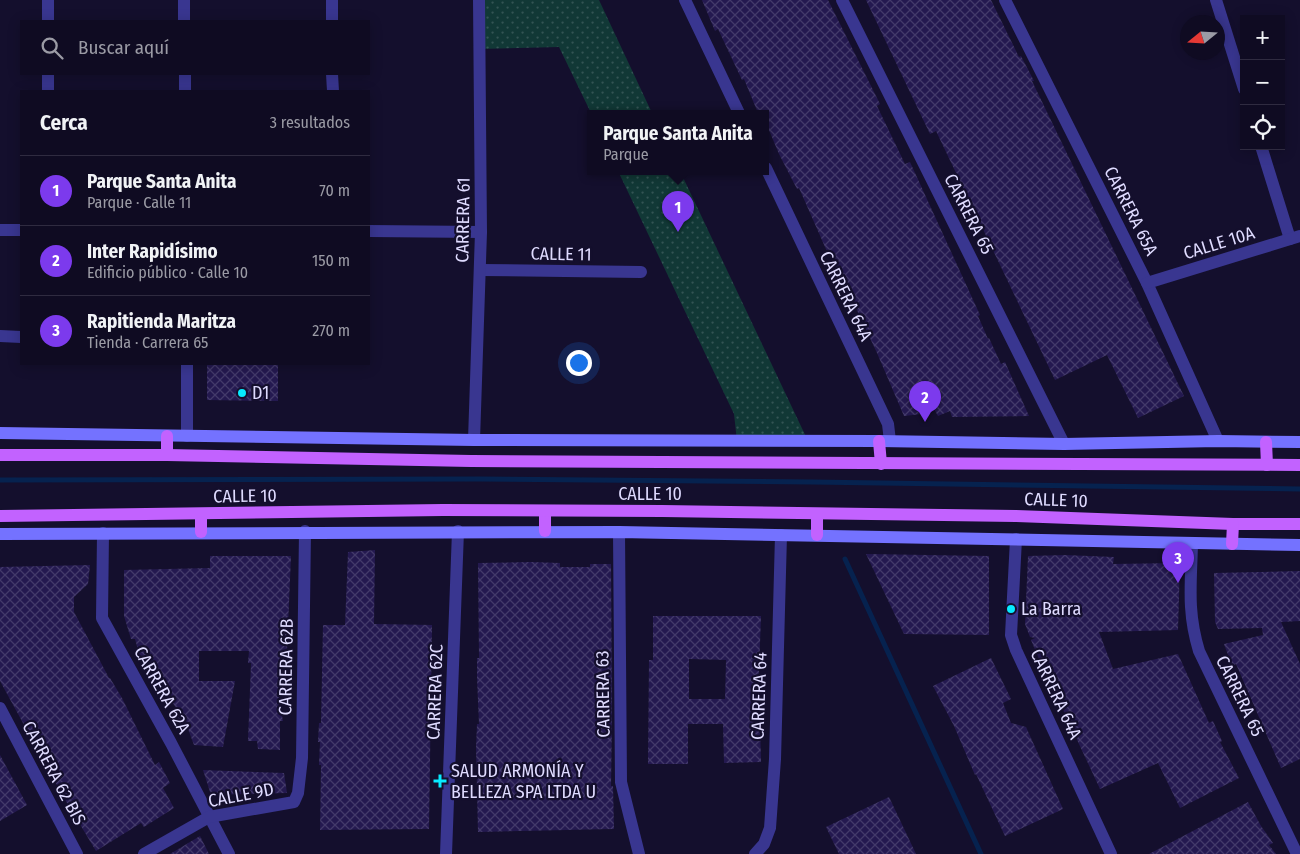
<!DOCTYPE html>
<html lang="es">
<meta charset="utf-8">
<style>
body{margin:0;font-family:"Fira Sans Condensed",sans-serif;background:#1d192f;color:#f1f3f6}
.controls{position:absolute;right:15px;top:15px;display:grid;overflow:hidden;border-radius:0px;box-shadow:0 2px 12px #0003}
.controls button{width:45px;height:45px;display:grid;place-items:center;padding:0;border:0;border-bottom:1px solid #2f2b40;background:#0f0b22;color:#f1f3f6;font:25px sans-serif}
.compass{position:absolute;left:1180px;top:15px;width:45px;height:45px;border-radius:50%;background:#0f0b22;box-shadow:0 2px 12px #0003;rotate:252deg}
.you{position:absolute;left:578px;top:362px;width:18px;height:18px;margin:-12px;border:4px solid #fff;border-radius:50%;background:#1a73e8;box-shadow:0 0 0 8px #1a73e833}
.badge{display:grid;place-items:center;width:32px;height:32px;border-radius:50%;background:#7c3aed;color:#fff;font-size:16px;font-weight:700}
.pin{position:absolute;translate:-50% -41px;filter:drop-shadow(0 1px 2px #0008)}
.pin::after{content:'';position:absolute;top:26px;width:18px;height:15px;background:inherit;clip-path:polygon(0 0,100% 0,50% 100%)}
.popup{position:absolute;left:587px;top:110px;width:182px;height:65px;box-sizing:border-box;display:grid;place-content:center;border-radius:0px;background:#0f0b22;filter:drop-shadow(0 1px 4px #0005);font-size:16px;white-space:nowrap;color:#9b9ba5}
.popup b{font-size:19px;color:#f1f3f6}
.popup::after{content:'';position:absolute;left:50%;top:100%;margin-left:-10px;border:10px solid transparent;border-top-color:#0f0b22}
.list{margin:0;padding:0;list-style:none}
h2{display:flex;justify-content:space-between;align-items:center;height:65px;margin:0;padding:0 20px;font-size:21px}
h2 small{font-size:16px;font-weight:400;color:#9b9ba5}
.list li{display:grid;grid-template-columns:32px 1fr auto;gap:15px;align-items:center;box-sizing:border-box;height:70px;padding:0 20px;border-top:1px solid #2f2b40}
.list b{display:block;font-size:19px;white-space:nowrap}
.list p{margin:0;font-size:16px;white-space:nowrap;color:#9b9ba5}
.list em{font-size:16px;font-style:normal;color:#9b9ba5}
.icon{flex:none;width:28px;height:28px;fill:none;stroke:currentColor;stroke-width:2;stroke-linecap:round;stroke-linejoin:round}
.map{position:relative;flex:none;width:1300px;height:854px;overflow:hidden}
.search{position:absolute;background:#0f0b22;box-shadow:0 2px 12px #0003;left:20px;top:20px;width:350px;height:55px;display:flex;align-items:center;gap:12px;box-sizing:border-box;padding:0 18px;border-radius:0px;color:#9b9ba5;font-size:19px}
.panel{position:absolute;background:#0f0b22;box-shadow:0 2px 12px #0003;left:20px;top:90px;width:350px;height:275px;border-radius:0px}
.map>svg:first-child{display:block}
</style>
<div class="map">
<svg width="1300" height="854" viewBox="0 0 1300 854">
<defs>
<pattern id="grass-dots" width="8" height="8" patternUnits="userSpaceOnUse" patternTransform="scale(1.25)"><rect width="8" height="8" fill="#113836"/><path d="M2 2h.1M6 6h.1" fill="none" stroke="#335454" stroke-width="1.8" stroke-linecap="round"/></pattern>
<pattern id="building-cross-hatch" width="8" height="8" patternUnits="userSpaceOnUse" patternTransform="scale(1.25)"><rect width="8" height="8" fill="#241950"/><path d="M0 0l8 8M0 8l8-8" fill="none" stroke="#433a6a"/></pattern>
</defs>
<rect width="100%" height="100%" fill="#140f2d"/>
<g fill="url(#grass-dots)">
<polygon points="479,0 599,0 652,113 591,113 559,47 479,49"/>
<polygon points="618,171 680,171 808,441 737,441 734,414"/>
</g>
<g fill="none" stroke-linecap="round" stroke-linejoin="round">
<g stroke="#06224f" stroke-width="5">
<polyline points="0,480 479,479 812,482 1300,489"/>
<polyline points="845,559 981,854"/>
</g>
</g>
<g fill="url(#building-cross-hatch)" fill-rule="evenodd">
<polygon points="702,0 828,0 880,104 877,106 905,164 910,162 980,315 978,316 988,339 989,338 1001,364 1005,362 1029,416 952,417 950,411 938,416 934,409 922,414 904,416 877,353 831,255 829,256 799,188 797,189 779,154 766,123 766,113 758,113 744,79 742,80 718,29 715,31"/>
<polygon points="866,0 991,0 1019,57 1021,56 1034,81 1032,81 1184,396 1138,418 1107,355 1055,380 936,131 930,134"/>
<polygon points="207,364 278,364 278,401 207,400"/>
<polygon points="375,550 374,624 432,625 429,829 320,830 321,765 319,765 320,742 318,742 319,723 321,723 323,625 345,625 348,552"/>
<polygon points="866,554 989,556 989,635 904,634"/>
<polygon points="1065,555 1114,557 1113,564 1180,563 1178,630 1099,632 1113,669 1178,654 1209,723 1213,721 1222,741 1220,742 1239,778 1180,808 1158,763 1100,789 1036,652 1031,640 1035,638 1030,637 1025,624 1028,556"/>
<polygon points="210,556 291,556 287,651 280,651 279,700 283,721 280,721 280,750 258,749 257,741 248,741 251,663 248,663 249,651 199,651 199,681 235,681 223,747 194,745 188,729 181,728 175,706 143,668 135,639 131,639 124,616 124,570 210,568"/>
<polygon points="531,562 560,563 560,567 590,567 590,564 611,564 612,718 611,786 613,786 614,829 478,832 476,748 477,724 479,724 477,678 477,658 479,658 478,563"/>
<polygon points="90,565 88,584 74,597 74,612 109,678 110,678 122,698 155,765 159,762 170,783 163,788 174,808 144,827 141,823 96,851 64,798 0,681 0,567"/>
<polygon points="1300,571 1300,621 1281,622 1300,664 1300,759 1281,768 1236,664 1232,666 1224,644 1263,635 1262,628 1218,629 1215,622 1214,573"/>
<path d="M653 616H761L758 698H762L763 724H760L761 762 724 763 723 724H688V764H648L649 660H653ZM689 659 726 660 725 699H689Z"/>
<polygon points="991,658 1011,699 1003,703 1011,723 1026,727 1063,809 1005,836 976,774 975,775 954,726 933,686"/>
<polygon points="0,755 27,805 0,821"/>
<polygon points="203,770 284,773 287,793 211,795"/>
<polygon points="889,797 916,854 839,854 826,827"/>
<polygon points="1248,802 1261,826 1273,843 1269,845 1276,854 1149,854"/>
<polygon points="200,836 209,854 170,854"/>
</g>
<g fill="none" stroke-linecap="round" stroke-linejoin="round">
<g stroke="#393690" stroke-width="12">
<polyline points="184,0 184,21"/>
<polyline points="332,0 332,21"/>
<polyline points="685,0 739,113"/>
<polyline points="842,0 1064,444"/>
<polyline points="1005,0 1147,283 1218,441"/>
<polyline points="1216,0 1244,89"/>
<polyline points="48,21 48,0"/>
<polyline points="185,74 185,91"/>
<polyline points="332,74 333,91"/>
<polyline points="48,91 48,74"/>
<polyline points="1261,146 1290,239"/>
<polyline points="766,168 888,424 890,441"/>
<polyline points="0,230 21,230"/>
<polyline points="369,231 481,232"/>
<polyline points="480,270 641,272"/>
<polyline points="1147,283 1300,236"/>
<polyline points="0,336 21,337"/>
<polyline points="187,364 187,436"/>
<polyline points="474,440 481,232 479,0"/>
<polyline points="619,532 621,782 639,854"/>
<polyline points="103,533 102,618 171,743 229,854"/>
<polyline points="1016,539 1011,635 1016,650 1111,854"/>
<path d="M1192 544C1191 584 1187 612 1199 651L1297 854"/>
<polyline points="0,708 77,854"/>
<polyline points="144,854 209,817 294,802 298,793 302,758 305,531"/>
<polyline points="446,854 458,531"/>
<polyline points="755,854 764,844 770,828 775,759 781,535"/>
</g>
<g stroke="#7472ff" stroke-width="12">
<polyline points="0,433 474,440 879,441 1064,444 1218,441 1300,442"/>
<polyline points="0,534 619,532 1300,545"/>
</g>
<g stroke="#c262ff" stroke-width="12">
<polyline points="167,436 167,455"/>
<polyline points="879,441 881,464"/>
<polyline points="1266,442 1267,465"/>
<polyline points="0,455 167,455 471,461 1300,465"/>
<polyline points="545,511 545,531"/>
<polyline points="201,514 201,532"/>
<polyline points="817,514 817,535"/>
<polyline points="0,516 443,510 662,511 1016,516 1233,524 1300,524"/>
<polyline points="1232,544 1233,524"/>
</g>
</g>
<g fill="#07eaff" stroke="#140f2d" stroke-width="2">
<circle cx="242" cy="393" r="5"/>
<circle cx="1011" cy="609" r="5"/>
<path d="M437.5 773.5h5v5h5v5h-5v5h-5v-5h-5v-5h5z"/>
</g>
<g text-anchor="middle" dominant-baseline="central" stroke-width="4.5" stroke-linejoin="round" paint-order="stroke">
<g font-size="18" fill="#dfdbff" stroke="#140f2d">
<text transform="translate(1131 211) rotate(63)">CARRERA 65A</text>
<text transform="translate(969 214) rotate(63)">CARRERA 65</text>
<text transform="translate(463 220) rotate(-89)">CARRERA 61</text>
<text transform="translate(1219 243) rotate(-17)">CALLE 10A</text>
<text transform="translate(561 254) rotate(1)">CALLE 11</text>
<text transform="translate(846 296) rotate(64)">CARRERA 64A</text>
<text x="650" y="494">CALLE 10</text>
<text transform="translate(245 496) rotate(-1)">CALLE 10</text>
<text transform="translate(1056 500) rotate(2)">CALLE 10</text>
<text transform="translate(286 667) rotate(-89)">CARRERA 62B</text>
<text transform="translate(162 690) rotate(61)">CARRERA 62A</text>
<text transform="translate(435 692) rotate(-88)">CARRERA 62C</text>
<text transform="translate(603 694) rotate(-91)">CARRERA 63</text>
<text transform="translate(1056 694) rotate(65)">CARRERA 64A</text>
<text transform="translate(759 696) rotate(-88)">CARRERA 64</text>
<text transform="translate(1240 696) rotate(64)">CARRERA 65</text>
<text transform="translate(54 773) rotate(62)">CARRERA 62 BIS</text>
<text transform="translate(241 795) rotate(-11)">CALLE 9D</text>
</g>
<g font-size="18" fill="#dfdbff" stroke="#140f2d" text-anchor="start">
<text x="252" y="393">D1</text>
<text x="1021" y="609">La Barra</text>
<text x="451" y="771">SALUD ARMONÍA Y<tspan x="451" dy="21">BELLEZA SPA LTDA U</tspan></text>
</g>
</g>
</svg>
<div class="controls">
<button>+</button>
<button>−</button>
<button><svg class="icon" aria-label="locate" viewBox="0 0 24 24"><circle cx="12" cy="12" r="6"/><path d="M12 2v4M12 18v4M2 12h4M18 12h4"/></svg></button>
</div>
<svg class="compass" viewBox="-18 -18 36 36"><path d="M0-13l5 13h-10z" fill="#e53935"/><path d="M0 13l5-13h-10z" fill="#9b9ba5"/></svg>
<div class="you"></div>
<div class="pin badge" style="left:678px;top:232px">1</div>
<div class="popup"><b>Parque Santa Anita</b>Parque</div>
<div class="pin badge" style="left:925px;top:422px">2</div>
<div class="pin badge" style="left:1178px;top:583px">3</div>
<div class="search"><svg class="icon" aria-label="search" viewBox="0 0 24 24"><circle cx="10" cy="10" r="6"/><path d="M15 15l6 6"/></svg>Buscar aquí</div>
<section class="panel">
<h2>Cerca<small>3 resultados</small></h2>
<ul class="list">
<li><span class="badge">1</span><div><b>Parque Santa Anita</b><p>Parque · Calle 11</p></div><em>70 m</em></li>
<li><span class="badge">2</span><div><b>Inter Rapidísimo</b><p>Edificio público · Calle 10</p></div><em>150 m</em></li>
<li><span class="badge">3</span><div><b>Rapitienda Maritza</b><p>Tienda · Carrera 65</p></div><em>270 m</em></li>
</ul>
</section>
</div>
